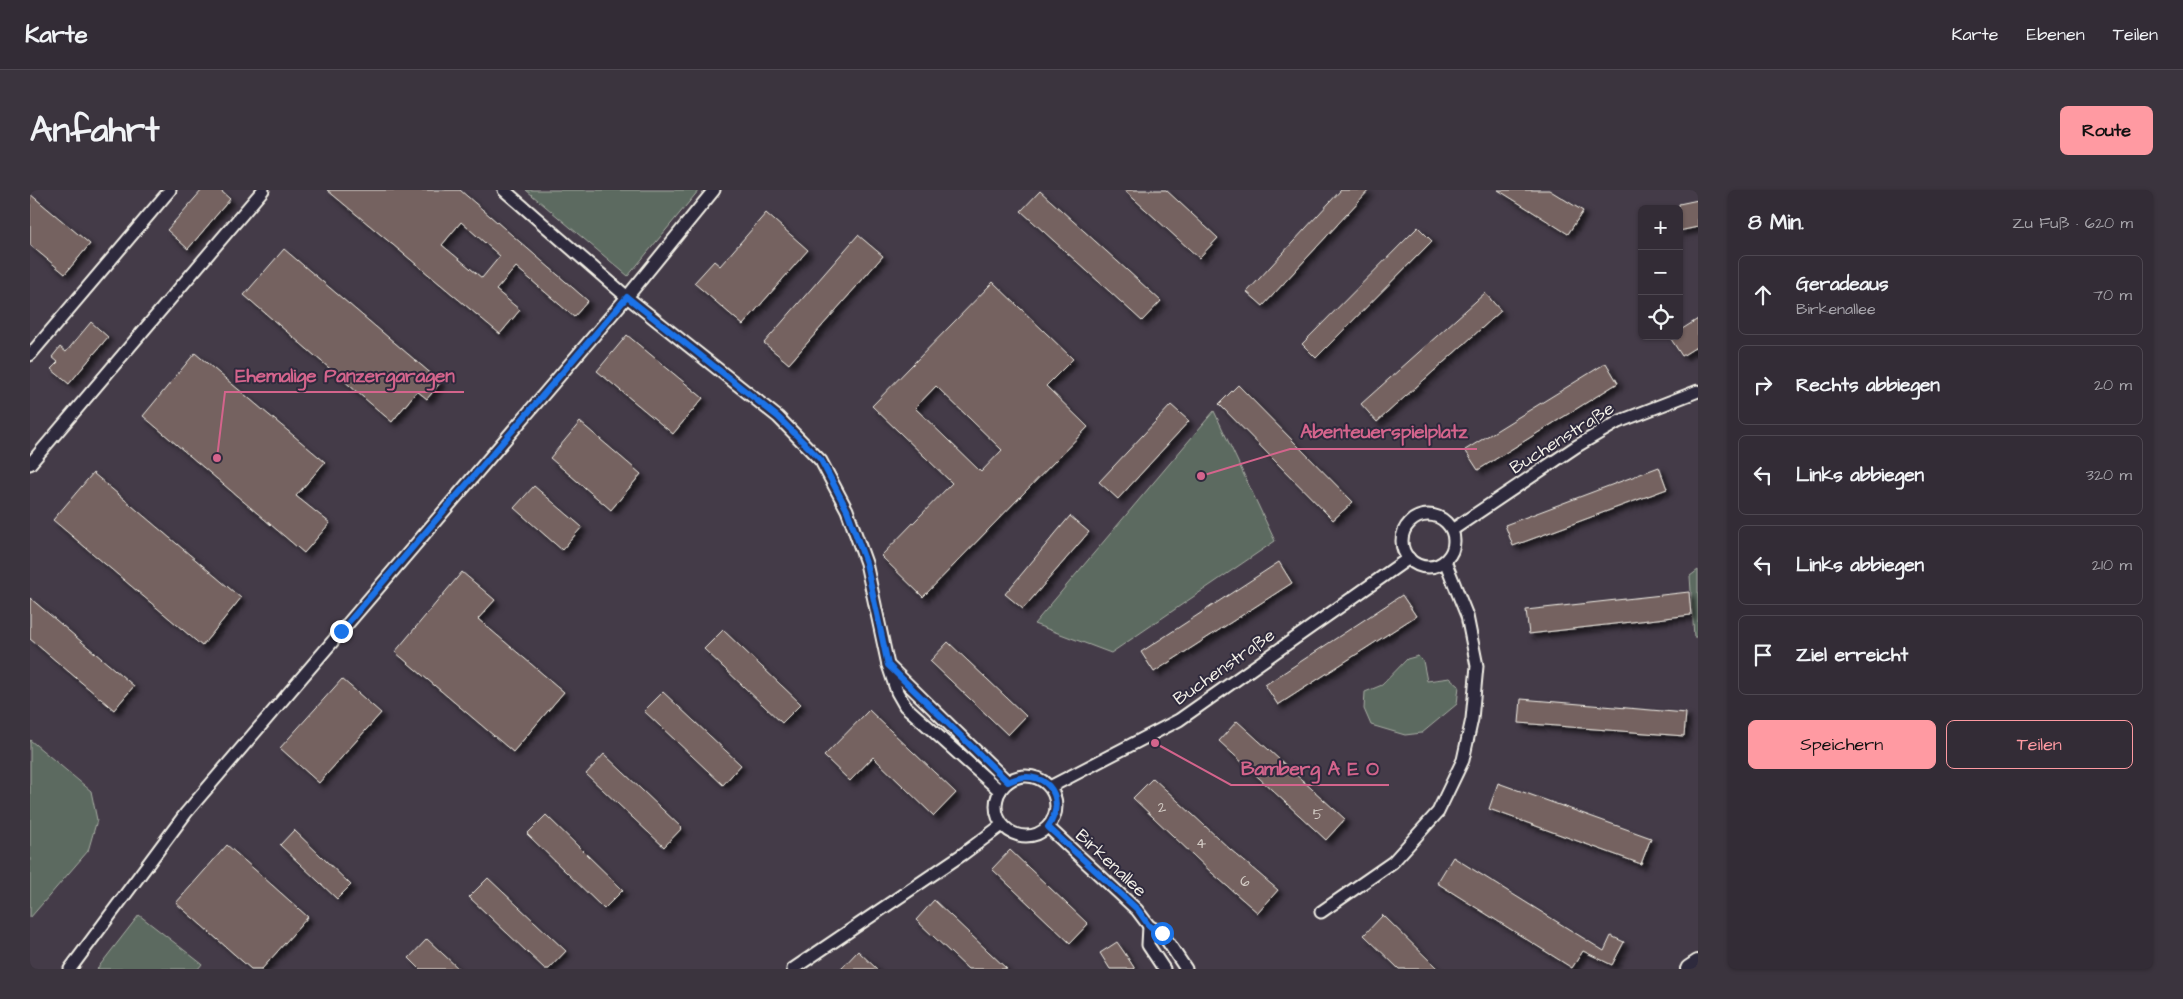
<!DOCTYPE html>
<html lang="de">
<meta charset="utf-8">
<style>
body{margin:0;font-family:"Architects Daughter",sans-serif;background:#3b343e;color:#f1f3f6}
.controls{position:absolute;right:15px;top:15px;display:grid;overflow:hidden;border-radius:8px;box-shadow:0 1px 4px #0004}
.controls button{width:45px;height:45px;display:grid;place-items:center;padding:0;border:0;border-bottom:1px solid #4e4851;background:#332c36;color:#f1f3f6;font:25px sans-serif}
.stop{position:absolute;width:15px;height:15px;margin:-11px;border:4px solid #1a73e8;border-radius:50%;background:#fff}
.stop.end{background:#1a73e8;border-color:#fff;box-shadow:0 1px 5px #0008}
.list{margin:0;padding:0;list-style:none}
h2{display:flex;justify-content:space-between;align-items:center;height:65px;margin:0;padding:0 20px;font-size:21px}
h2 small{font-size:16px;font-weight:400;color:#a9a7ad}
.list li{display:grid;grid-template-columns:32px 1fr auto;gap:15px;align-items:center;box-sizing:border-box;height:80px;margin:0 10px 10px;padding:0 10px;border:1px solid #4e4851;border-radius:8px}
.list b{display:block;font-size:19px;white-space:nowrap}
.list p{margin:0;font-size:16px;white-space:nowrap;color:#a9a7ad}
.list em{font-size:16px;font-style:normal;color:#a9a7ad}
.actions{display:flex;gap:10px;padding:15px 20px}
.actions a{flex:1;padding:11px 0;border:1px solid #ff9aa2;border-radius:8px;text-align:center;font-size:18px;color:#ff9aa2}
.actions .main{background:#ff9aa2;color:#111}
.icon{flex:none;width:28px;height:28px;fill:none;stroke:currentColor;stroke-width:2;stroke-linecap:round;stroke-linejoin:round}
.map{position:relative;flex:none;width:1668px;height:779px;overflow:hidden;border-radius:8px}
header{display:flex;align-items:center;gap:30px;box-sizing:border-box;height:70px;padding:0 25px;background:#332c36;border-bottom:1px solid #4e4851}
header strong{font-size:24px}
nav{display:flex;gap:28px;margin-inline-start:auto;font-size:18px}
.intro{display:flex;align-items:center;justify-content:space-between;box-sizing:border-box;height:120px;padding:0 30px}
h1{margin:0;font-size:35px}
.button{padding:12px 22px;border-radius:8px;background:#ff9aa2;color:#111;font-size:18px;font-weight:700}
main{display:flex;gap:30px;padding:0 30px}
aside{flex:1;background:#332c36;border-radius:8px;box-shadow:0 1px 4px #0004}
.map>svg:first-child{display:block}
</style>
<header>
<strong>Karte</strong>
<nav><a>Karte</a><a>Ebenen</a><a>Teilen</a></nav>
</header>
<div class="intro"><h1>Anfahrt</h1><a class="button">Route</a></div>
<main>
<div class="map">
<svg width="1668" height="779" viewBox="0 0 1668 779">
<defs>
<filter id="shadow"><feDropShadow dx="4.5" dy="4.5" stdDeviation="2.5" flood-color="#0009"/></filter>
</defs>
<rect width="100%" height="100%" fill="#443b48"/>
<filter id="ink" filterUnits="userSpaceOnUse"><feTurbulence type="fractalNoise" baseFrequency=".02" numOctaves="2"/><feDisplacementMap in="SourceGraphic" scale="10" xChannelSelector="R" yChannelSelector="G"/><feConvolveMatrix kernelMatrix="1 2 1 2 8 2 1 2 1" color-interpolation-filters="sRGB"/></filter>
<g filter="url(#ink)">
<g fill="#5c6b61" stroke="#a8aea4">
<polygon points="496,0 669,0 598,86"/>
<polygon points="1184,221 1245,351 1081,463 1004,434"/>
<polygon points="1668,380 1668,447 1664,447 1660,386"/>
<polygon points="1388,466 1393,471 1397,491 1420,488 1429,496 1427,514 1392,543 1375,545 1341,535 1334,519 1335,502 1352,495 1377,469"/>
<polygon points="0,550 61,601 67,630 58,661 0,728"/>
<polygon points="109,725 172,774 168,779 67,779"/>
</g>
<g fill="#746260" stroke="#f4f1e8" fill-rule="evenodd" filter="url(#shadow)">
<polygon points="172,0 190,0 200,9 158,59 137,40"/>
<path d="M297 0H430L558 111 544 127 486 77 466 100 490 120 470 144ZM431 32 470 66 452 88 412 55Z"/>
<polygon points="1094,0 1136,0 1188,48 1169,68"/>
<polygon points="1311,0 1339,0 1233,116 1217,102"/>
<polygon points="1468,0 1519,0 1553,21 1538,44"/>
<polygon points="1010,1 1131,111 1112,131 991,21"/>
<polygon points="0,4 60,54 35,84 0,55"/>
<polygon points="1668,10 1668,37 1649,41 1649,14"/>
<polygon points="736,23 778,60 713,135 664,93 684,71 690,76"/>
<polygon points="1388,37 1402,51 1286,168 1272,154"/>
<polygon points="828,45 853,66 759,174 734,153"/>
<polygon points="254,59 411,192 397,209 387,201 362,232 214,105"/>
<path d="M963 92 1043 169 1016 196 1058 237 893 407 851 366 922 293 842 216ZM906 196 972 260 951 282 885 218Z"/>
<polygon points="1455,103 1471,121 1347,232 1331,214"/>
<polygon points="1668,129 1668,156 1652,166 1639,146 1649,146 1649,141"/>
<polygon points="61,132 78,147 39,194 21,179 28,172 22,167 30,157 36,162"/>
<polygon points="597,145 673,208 643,244 567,181"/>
<polygon points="165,163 295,272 266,306 300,333 274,363 113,226"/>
<polygon points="1576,173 1588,193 1448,280 1435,260"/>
<polygon points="1208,195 1323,312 1303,330 1189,214"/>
<polygon points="1141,215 1159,231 1088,309 1069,292"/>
<polygon points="550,232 611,284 581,320 520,268"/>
<polygon points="1629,277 1637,299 1483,356 1475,335"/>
<polygon points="63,283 211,408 172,456 23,330"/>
<polygon points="504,296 552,337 532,360 484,318"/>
<polygon points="1040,326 1059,342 993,419 975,404"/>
<polygon points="1249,372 1262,393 1124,482 1111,462"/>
<polygon points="432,382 465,410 448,429 534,502 483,562 365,462"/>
<polygon points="1659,402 1661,425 1499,444 1496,420"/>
<polygon points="1372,405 1386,426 1248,515 1235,495"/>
<polygon points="0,408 104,496 84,520 0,449"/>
<polygon points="693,440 771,514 752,533 674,459"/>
<polygon points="918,452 996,526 978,545 900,471"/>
<polygon points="312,489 351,523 289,593 250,558"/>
<polygon points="633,502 711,575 693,595 614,521"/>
<polygon points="1491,509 1656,523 1654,546 1489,533"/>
<polygon points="839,520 926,603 904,626 843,567 820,591 794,566"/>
<polygon points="1207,531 1315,629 1296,650 1189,551"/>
<polygon points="574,564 652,638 634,657 556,584"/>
<polygon points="1123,588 1201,660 1248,700 1228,723 1182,683 1103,608"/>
<polygon points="1468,593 1621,648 1611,674 1459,619"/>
<polygon points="516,625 593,700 574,719 497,644"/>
<polygon points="264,640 321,695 307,709 250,655"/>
<polygon points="197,655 278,727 232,779 221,779 146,713"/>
<polygon points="980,660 1058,734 1040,753 962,679"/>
<polygon points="1423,667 1574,761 1581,746 1594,752 1582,775 1553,761 1542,778 1407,693"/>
<polygon points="458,688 536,761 519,779 515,779 439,707"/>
<polygon points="904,710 977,779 938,779 886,730"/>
<polygon points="1353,725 1408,779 1369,779 1334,745"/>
<polygon points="397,749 429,779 390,779 379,768"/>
<polygon points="1087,752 1094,762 1105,779 1080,779 1070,763"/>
<polygon points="828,761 847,779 811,779"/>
</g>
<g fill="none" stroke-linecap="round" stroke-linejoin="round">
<g stroke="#f4f1e8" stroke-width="15">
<g id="street">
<polyline points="474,0 597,107 748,227 791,271 817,320 836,373 858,475"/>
<polyline points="0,165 140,0"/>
<polyline points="0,274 233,0"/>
<circle cx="1398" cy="351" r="26"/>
<polyline points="1422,340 1547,256 1588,232 1668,201"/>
<circle cx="996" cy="616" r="30"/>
<polyline points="1020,597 1149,530 1379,368"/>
<polyline points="970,601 875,516 867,502 858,475 978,592"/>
<polyline points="1018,637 1107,720 1119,736 1132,743 1156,779"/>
<polyline points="1291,722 1363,672 1408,622 1433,570 1442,529 1447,476 1437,426 1415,371"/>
<polyline points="1119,736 1118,755 1134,779"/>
<polyline points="40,779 156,623 597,107 684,0"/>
<polyline points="763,779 933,664 972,635"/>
</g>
</g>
<g stroke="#f4f1e8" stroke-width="20">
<polyline id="secondary" points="1659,779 1668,773"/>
</g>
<use href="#street" stroke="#2f2a3d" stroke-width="11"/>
<use href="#secondary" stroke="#2f2a3d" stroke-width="16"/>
</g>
</g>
<g fill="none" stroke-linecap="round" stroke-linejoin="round" filter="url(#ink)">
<path stroke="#1a73e8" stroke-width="6" d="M311 441 597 107 748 227 791 270 817 320 836 373 858 475 978 592C1012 575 1040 605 1018 637L1108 720 1119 736 1132 743"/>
</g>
<g text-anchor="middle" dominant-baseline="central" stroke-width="4" stroke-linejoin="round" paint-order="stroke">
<g font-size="15" fill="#d4cdc6">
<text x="1132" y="617">2</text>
<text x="1288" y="624">5</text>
<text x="1171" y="653">4</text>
<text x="1215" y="691">6</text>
</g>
<g font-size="18" fill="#f4f1e8" stroke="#2f2a3d">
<text transform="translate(1532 248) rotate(-32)">Buchenstraße</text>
<text transform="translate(1194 477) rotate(-35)">Buchenstraße</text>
<text transform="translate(1081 673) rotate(43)">Birkenallee</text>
</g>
</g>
<path fill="none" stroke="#d4648c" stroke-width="2" d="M187 268L195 202H434M1171 286L1260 259H1447M1125 553L1201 595H1359"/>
<g fill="#d4648c" stroke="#2f2a3d" stroke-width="2">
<circle cx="187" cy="268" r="5"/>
<circle cx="1171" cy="286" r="5"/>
<circle cx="1125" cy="553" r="5"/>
</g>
<g font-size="19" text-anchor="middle" font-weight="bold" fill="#d4648c" stroke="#2f2a3d" stroke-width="4" stroke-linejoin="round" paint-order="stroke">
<text x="315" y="192">Ehemalige Panzergaragen</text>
<text x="1354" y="248">Abenteuerspielplatz</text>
<text x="1280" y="585">Bamberg A E O</text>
</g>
</svg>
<div class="controls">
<button>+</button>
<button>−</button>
<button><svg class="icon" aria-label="locate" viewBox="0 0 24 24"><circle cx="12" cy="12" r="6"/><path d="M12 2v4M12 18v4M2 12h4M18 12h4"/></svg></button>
</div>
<div class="stop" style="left:1132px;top:743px"></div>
<div class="stop end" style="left:311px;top:441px"></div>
</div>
<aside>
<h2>8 Min.<small>Zu Fuß · 620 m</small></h2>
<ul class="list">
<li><svg class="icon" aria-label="ahead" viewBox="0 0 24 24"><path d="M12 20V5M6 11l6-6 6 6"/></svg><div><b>Geradeaus</b><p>Birkenallee</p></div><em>70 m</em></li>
<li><svg class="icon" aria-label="right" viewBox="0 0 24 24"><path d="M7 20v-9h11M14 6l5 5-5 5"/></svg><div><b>Rechts abbiegen</b></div><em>20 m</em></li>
<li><svg class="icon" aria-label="left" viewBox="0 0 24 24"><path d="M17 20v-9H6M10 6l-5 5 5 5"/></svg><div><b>Links abbiegen</b></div><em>320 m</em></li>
<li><svg class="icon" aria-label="left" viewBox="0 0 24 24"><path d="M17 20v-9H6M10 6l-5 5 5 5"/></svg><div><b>Links abbiegen</b></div><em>210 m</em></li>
<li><svg class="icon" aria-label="arrive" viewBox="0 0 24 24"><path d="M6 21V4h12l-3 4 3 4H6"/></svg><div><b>Ziel erreicht</b></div></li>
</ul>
<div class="actions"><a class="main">Speichern</a><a>Teilen</a></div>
</aside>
</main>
